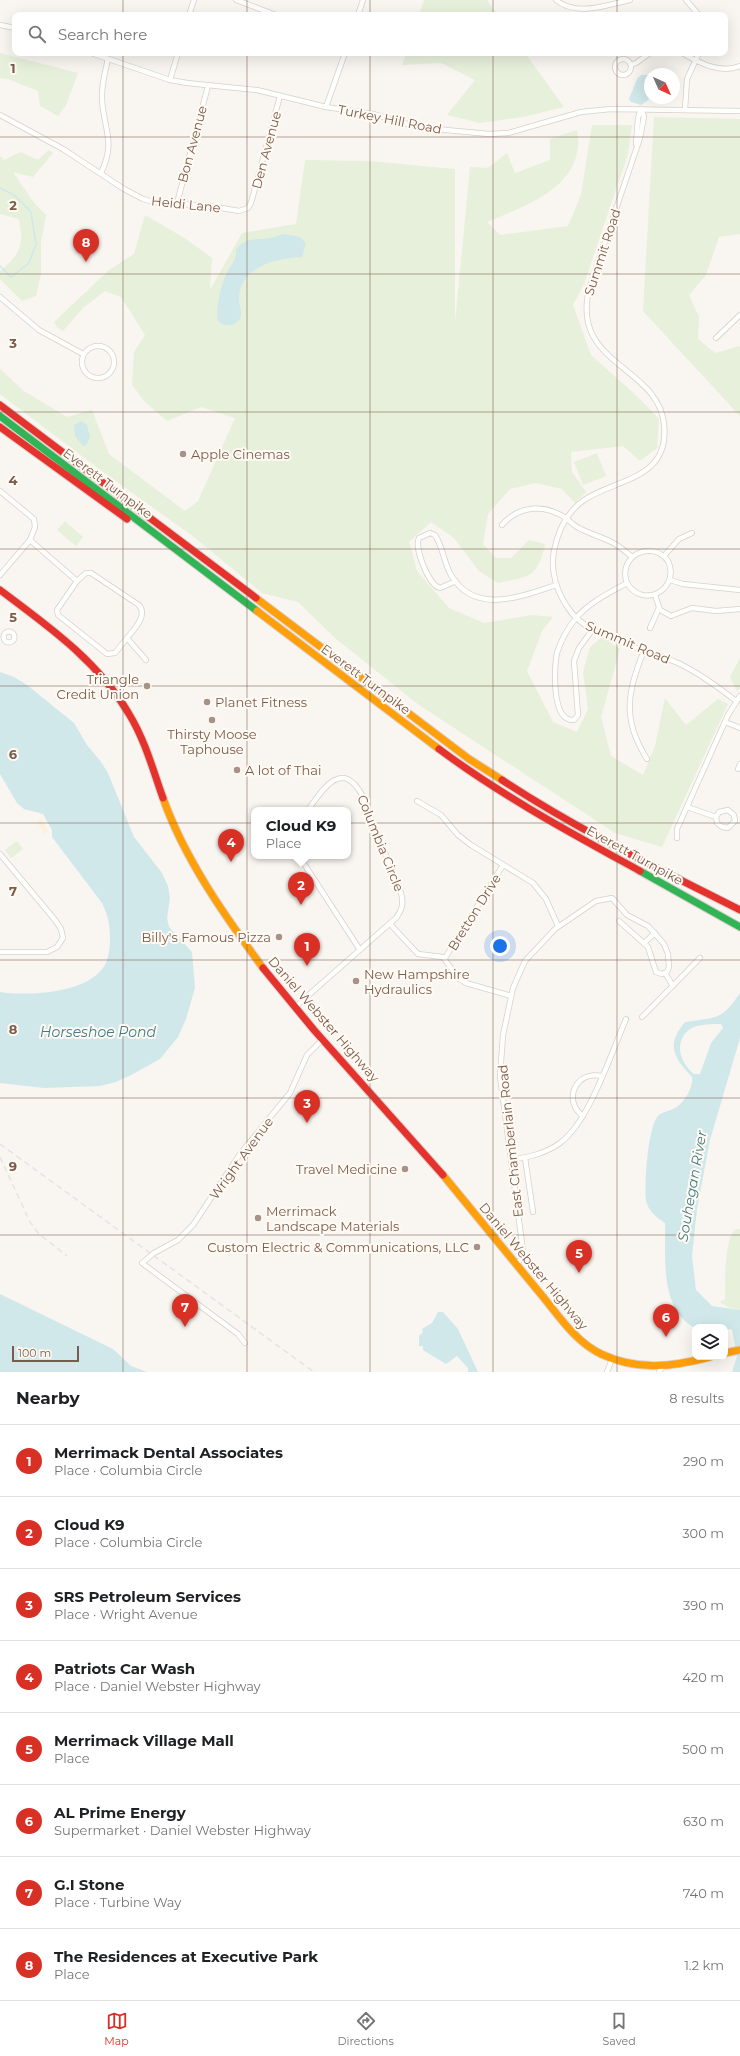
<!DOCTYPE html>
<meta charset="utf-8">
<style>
body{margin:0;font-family:Montserrat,sans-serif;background:#f6f6f6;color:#202124}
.controls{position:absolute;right:12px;bottom:12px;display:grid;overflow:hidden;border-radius:8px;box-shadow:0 4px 16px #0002}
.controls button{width:36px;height:36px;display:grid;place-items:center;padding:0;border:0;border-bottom:1px solid #e0e0e0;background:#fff;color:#202124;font:20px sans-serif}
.compass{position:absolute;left:644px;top:68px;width:36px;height:36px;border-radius:50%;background:#fff;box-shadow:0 4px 16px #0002;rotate:135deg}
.scale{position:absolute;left:12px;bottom:10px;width:67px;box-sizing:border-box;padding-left:4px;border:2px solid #7a5c4d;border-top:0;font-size:11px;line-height:14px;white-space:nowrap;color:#7a5c4d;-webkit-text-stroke:3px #fffaf3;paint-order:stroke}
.you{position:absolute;left:500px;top:946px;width:14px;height:14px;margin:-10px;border:3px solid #fff;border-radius:50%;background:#1a73e8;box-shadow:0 0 0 6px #1a73e833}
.badge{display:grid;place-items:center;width:26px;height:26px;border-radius:50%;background:#d93025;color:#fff;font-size:13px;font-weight:700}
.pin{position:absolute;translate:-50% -33px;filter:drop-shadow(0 1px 2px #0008)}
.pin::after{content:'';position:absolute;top:21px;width:14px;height:12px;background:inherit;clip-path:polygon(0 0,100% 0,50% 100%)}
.popup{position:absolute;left:251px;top:807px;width:100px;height:52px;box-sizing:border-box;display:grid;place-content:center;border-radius:8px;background:#fff;filter:drop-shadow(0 1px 3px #0005);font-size:13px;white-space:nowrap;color:#757577}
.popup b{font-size:15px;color:#202124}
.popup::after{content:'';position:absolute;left:50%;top:100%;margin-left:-8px;border:8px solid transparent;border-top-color:#fff}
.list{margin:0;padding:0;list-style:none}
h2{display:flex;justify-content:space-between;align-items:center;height:52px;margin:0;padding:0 16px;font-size:17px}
h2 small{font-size:13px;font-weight:400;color:#757577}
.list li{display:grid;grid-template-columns:26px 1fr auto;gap:12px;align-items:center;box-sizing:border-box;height:72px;padding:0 16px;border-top:1px solid #e0e0e0}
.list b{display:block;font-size:15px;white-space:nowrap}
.list p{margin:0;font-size:13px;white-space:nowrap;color:#757577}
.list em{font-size:13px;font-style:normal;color:#757577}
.icon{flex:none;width:22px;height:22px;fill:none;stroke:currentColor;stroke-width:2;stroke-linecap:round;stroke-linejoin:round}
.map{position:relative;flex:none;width:740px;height:1372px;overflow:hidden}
.search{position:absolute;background:#fff;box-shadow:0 4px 16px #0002;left:12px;right:12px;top:12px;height:44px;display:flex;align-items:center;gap:10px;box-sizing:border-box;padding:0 14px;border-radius:8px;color:#757577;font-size:15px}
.sheet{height:628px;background:#fff}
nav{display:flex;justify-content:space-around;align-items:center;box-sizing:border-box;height:56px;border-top:1px solid #e0e0e0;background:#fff;font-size:11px;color:#757577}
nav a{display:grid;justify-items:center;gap:2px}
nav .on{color:#d93025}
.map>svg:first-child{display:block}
</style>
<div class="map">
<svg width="740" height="1372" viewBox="0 0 740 1372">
<rect width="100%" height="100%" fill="#f9f5f0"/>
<g fill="#e7f0db">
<polygon points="424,0 487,0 497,15 419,15"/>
<polygon points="0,53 78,73 66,105 58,116 40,106 38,91 8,79 0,78"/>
<polygon points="406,53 525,53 564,107 523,117 480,123 447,115 475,80 441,63 402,65"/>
<polygon points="654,117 740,119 740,234 719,237 706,275 689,295 699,317 698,339 715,353 740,346 740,416 643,311"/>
<path d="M592 125H632L628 154 584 284 573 305 591 355 640 399 659 419 657 448 640 461 623 446 571 452 572 472 586 492 575 503 562 489 535 483 510 489 488 514 483 544 496 558H511L529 540 545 544C537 579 530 576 498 583L479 571 454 538 431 522 409 542 417 571 449 608 484 623 532 615 553 617 542 631 527 671 553 722 577 732 588 709 583 672 590 647 602 637 620 649 601 717 611 756 643 775 655 746 665 698 686 725 718 699 728 704 662 847 615 833 419 705 335 638 298 602 262 593 194 537 99 469 0 394V369L24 391 67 417 92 410 109 454 185 511 198 501 235 418 201 407 167 421 145 402 132 385 134 352 145 335 121 297 105 291 83 308 63 331 57 327 54 322 109 270 134 254 145 215 186 239 212 258 210 290 242 233 296 224 305 160 369 161 455 169V323L470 167 488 168 507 153 515 173 550 160V139L577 130C587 185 528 205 487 222L500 235 568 226 581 195Z"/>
<path d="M49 150 53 153 33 177 13 172 34 203 46 215 41 242V274L36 296 22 301 0 279V271C21 254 24 245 19 219L0 214V156L4 160 21 152 38 160Z"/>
<polygon points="597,453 606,476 583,485 574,462"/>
<polygon points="65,521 83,537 76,546 57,530"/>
<polygon points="740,658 740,688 737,691 730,677"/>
<polygon points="17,841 23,849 11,858 5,850"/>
<path d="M736 1229H740V1310L728 1307 720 1302 725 1299C725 1284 724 1238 736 1229Z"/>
</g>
<polygon fill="#fbf2d9" points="41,819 48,831 44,834 37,822"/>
<g fill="#d0e8ea" fill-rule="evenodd">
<polygon points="641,75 650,75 651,98 641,105 631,102 629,99 637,79"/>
<path d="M284 234 300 237 306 243 302 257C276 259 242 265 239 297 238 310 248 315 233 325H224L218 321C215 311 221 284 226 275 230 264 237 261 236 249 248 236 253 241 268 238 274 238 279 235 284 234Z"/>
<polygon points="82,421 87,425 90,437 86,446 83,446 75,436 74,425"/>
<path d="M0 672 14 677 27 685 74 723 87 745 101 762 108 773 134 837 162 873 168 886 170 898 167 918 169 927 192 952 195 988 186 1019 178 1037 160 1059 133 1074 116 1082 100 1086 44 1088 0 1083V992C29 996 88 994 105 965 109 957 110 947 110 938 110 925 108 915 102 903L52 837V830L43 814 24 809 17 803 0 774Z"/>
<path d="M740 993V1038L710 1140 697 1209 692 1256 696 1290 712 1306 740 1310V1372H732L737 1356 732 1329 725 1330V1327L695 1328C659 1309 666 1257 665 1223 656 1217 648 1211 646 1200 644 1185 648 1126 658 1116 663 1111 672 1111 678 1106 685 1101 694 1086 692 1077 673 1057 666 1045 685 1022 717 1017 721 1021 740 993ZM721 1024 723 1028 711 1043 700 1074H694C680 1063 673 1042 690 1029 698 1024 712 1024 721 1024Z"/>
<polygon points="0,1294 113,1349 131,1366 147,1372 0,1372"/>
<polygon points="438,1312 443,1312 458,1329 478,1372 468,1372 468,1368 457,1356 446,1364 423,1350 423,1346 419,1346 419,1336 423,1332 422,1329 432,1323"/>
</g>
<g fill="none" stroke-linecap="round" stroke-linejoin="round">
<polyline stroke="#d0e8ea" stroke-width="1.5" points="0,188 14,195 31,212 36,244 29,263 11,277 0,266"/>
<g stroke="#d7d1cb" stroke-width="6">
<g id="street">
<polyline points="236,0 276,15"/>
<path d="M556 0C577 17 606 5 630 0"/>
<polyline points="686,0 699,15"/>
<polyline points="189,15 194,0"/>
<polyline points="358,15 363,0"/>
<polyline points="0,25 15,28"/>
<polyline points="91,53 170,80 187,83 257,90 326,107 373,114 411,125 446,130 489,134 508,133 581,112 611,109 740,111"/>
<path d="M682 53C700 63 719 74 740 66"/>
<circle cx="623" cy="67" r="8"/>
<polyline points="631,65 636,63 650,53"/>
<polyline points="170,80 178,53"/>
<polyline points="326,107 345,53"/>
<path d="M641 109 644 116 640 138 590 286C568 365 658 365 664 424 670 480 617 478 584 500 567 512 558 530 554 551 550 571 557 592 568 608 588 639 645 648 678 663 699 673 717 686 736 701"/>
<polyline points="685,109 687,79 699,53"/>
<polyline points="0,115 63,149 124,189 143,199 153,202 210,206 239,211 248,208 251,203 280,96"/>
<polyline points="636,144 638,118 641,109"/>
<path d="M101 173C116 142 104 130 102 100 101 86 105 72 108 59"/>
<polyline points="177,203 208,86"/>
<polyline points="0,297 39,330 83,354"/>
<polyline points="716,338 740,315"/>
<circle cx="98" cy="362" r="16"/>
<path d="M0 491 34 519 35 527 30 540 77 581 86 573H91L139 605C148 616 134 629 127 638L146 660"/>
<path d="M502 525C519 505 544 504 566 518 571 522 575 527 581 529 604 540 611 538 632 557"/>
<polyline points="664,556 679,539 692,533"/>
<polyline points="0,575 30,540"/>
<polyline points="670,580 683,584 740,590"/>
<polyline points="77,581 57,610 58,615 107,654 115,653 127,638"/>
<path d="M456 581 440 588C429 586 414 548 419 538L430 533 435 535C443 547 444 563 451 575 475 616 522 596 556 585"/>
<polyline points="655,595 660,610 671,616 692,608 716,611 740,609"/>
<polyline points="650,628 659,608"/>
<path d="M593 629 579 648 574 661 578 715 574 720C551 722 554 667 557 653 561 640 568 628 576 618 590 602 609 593 627 583 643 610 681 589 668 561 651 538 617 557 627 583"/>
<circle cx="9" cy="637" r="5.5"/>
<path d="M644 650C628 692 621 718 647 759"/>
<polyline points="725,722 740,728"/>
<polyline points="738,769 740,764"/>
<polyline points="417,801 441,815 458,835 471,845 533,883 546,899 558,926"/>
<polyline points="687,807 716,817 717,823 722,827 728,828 735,821 734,815 728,810 719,812 716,817"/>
<polyline points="677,838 677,829 728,715 740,696"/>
<polyline points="0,854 55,920 61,929 63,938 57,947 47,952 0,952"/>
<polyline points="299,856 360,950"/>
<polyline points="390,924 418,954 443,957 458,978 466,983 511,996"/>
<polyline points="644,943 655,933"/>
<polyline points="445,958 503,865"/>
<polyline points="665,973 673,986"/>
<path d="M295 1007 396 918C403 909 404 901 400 890L362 795C342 758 322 790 308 810"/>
<polyline points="642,1017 700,958"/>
<path d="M583 1116C562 1101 576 1070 601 1076"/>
<polyline points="525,1158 533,1212"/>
<path d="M511 1160C528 1157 545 1154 560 1143 589 1122 611 1054 626 1019"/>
<polyline points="516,1265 522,1258 523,1251 500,1076 503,1035 513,988 525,961 555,929 596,901 612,898 627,915 648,926 664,944 668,954 669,967 667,972 662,974 656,972 648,947 619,921"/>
<polyline points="245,1343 238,1334 142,1263 154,1253 178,1240 193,1225 240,1154 290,1093 307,1055 323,1039"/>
<polyline points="607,1372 612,1359"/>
<polyline points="659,1372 662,1368"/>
</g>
</g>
<g stroke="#dad1cc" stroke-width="9">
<g id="fast">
<polyline points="0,416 257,611"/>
<polyline points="640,871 740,927"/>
</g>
</g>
<g stroke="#dad1cc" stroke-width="9">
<g id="slow">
<polyline points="256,598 469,759 502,780"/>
<polyline points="257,611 439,749"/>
<path d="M163 798C185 860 225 916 263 968"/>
<path d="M443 1175C475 1214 507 1253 539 1292 557 1313 574 1341 601 1354 637 1371 672 1367 710 1357"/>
<polyline points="725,1353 740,1350"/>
</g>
</g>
<g stroke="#dad1cc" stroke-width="9">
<g id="jam">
<polyline points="0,405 256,598"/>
<polyline points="0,427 127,519"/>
<path d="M0 590C48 626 98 661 129 714 145 740 153 770 163 798"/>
<path d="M439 749C502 796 571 833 640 871"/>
<path d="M502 780C578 830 659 869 740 910"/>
<polyline points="263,968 314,1030 443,1175"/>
</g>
</g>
<use href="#street" stroke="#fefefd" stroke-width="4.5"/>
<use href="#fast" stroke="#30b455" stroke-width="7"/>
<use href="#slow" stroke="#ff9f0a" stroke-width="7"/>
<use href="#jam" stroke="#e5322d" stroke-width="7"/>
<g stroke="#e6e3e7" stroke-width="1.5" stroke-dasharray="6 4" stroke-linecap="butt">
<polyline points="0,1144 314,1372"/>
<polyline points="0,1157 30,1222 38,1233 67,1256"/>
</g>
</g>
<path fill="none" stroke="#7a5c4d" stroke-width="1" stroke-opacity="0.55" d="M123 0V15M247 0V15M370 0V15M493 0V15M617 0V15M123 53V1372M247 53V1372M370 53V1372M493 53V1372M617 53V1372M0 137H740M0 274H740M0 412H740M0 549H740M0 686H740M0 823H740M0 960H740M0 1098H740M0 1235H740"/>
<g fill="#a69286" stroke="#fffaf3" stroke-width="1.5">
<circle cx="183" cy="454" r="4"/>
<circle cx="147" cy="686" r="4"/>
<circle cx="207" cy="702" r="4"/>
<circle cx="212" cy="720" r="4"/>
<circle cx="237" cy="770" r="4"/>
<circle cx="279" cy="937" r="4"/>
<circle cx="356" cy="981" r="4"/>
<circle cx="405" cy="1169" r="4"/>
<circle cx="258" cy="1218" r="4"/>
<circle cx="477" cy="1247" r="4"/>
</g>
<g text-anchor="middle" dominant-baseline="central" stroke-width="4" stroke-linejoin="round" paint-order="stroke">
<g font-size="13" fill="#7a5c4d" stroke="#fffaf3">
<text transform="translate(390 119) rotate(11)">Turkey Hill Road</text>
<text transform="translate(192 144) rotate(-75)">Bon Avenue</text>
<text transform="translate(266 150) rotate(-75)">Den Avenue</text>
<text transform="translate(186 204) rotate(6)">Heidi Lane</text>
<text transform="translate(602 252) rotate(-72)">Summit Road</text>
<text transform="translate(108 483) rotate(37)">Everett Turnpike</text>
<text transform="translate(628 642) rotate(23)">Summit Road</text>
<text transform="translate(366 679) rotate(37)">Everett Turnpike</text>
<text transform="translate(381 843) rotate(68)">Columbia Circle</text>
<text transform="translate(635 855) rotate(29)">Everett Turnpike</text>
<text transform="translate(474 912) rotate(-58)">Bretton Drive</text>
<text transform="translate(324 1019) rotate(49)">Daniel Webster Highway</text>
<text transform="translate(510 1141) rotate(-96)">East Chamberlain Road</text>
<text transform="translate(241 1158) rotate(-54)">Wright Avenue</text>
<text transform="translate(534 1266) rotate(50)">Daniel Webster Highway</text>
</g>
<g font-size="13" fill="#7a5c4d" stroke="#fffaf3" text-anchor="start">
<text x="191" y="454">Apple Cinemas</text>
<text x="139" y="679" text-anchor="end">Triangle<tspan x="139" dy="15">Credit Union</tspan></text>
<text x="215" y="702">Planet Fitness</text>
<text x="212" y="734" text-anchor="middle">Thirsty Moose<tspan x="212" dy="15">Taphouse</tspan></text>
<text x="245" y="770">A lot of Thai</text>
<text x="271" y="937" text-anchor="end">Billy's Famous Pizza</text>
<text x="364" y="974">New Hampshire<tspan x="364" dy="15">Hydraulics</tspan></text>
<text x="397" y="1169" text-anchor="end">Travel Medicine</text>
<text x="266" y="1211">Merrimack<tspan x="266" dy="15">Landscape Materials</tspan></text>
<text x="469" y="1247" text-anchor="end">Custom Electric &amp; Communications, LLC</text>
</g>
<g font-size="14" font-style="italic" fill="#437c86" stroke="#fffaf3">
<text x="98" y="1032">Horseshoe Pond</text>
<text transform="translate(692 1186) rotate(-80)">Souhegan River</text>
</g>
</g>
<g font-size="13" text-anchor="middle" font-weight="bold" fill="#7a5c4d" stroke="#fffaf3" stroke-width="4" stroke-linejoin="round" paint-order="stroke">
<text x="13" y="73">1</text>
<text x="13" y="210">2</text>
<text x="13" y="348">3</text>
<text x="13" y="485">4</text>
<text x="13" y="622">5</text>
<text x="13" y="759">6</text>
<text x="13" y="896">7</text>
<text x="13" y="1034">8</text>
<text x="13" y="1171">9</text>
</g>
</svg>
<div class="controls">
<button><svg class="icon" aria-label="layers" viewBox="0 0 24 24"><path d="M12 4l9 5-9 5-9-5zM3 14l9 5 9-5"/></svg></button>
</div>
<svg class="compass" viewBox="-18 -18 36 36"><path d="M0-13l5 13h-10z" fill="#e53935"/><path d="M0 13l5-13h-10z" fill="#757577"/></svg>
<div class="scale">100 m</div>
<div class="you"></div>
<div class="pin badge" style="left:307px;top:966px">1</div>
<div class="pin badge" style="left:301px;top:905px">2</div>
<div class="popup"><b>Cloud K9</b>Place</div>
<div class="pin badge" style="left:307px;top:1123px">3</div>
<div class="pin badge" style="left:231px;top:862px">4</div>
<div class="pin badge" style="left:579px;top:1273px">5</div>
<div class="pin badge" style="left:666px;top:1337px">6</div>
<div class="pin badge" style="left:185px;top:1327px">7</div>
<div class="pin badge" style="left:86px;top:262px">8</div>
<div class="search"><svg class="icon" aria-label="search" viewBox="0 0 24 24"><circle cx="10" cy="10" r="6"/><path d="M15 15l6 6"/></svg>Search here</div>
</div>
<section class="sheet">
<h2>Nearby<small>8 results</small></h2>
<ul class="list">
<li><span class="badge">1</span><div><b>Merrimack Dental Associates</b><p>Place · Columbia Circle</p></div><em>290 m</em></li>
<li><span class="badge">2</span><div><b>Cloud K9</b><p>Place · Columbia Circle</p></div><em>300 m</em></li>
<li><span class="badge">3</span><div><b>SRS Petroleum Services</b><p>Place · Wright Avenue</p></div><em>390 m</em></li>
<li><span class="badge">4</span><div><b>Patriots Car Wash</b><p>Place · Daniel Webster Highway</p></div><em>420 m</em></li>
<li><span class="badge">5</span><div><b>Merrimack Village Mall</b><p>Place</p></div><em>500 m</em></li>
<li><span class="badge">6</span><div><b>AL Prime Energy</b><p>Supermarket · Daniel Webster Highway</p></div><em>630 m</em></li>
<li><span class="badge">7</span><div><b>G.I Stone</b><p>Place · Turbine Way</p></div><em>740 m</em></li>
<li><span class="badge">8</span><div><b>The Residences at Executive Park</b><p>Place</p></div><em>1.2 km</em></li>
</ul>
</section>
<nav>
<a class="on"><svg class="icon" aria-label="map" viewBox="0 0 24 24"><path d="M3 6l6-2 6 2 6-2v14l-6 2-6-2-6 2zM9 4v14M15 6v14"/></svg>Map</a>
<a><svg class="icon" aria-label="directions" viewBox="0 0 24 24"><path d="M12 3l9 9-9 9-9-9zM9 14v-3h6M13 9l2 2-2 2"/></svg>Directions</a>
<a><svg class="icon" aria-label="saved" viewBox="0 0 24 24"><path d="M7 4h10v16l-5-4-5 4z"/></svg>Saved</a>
</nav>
